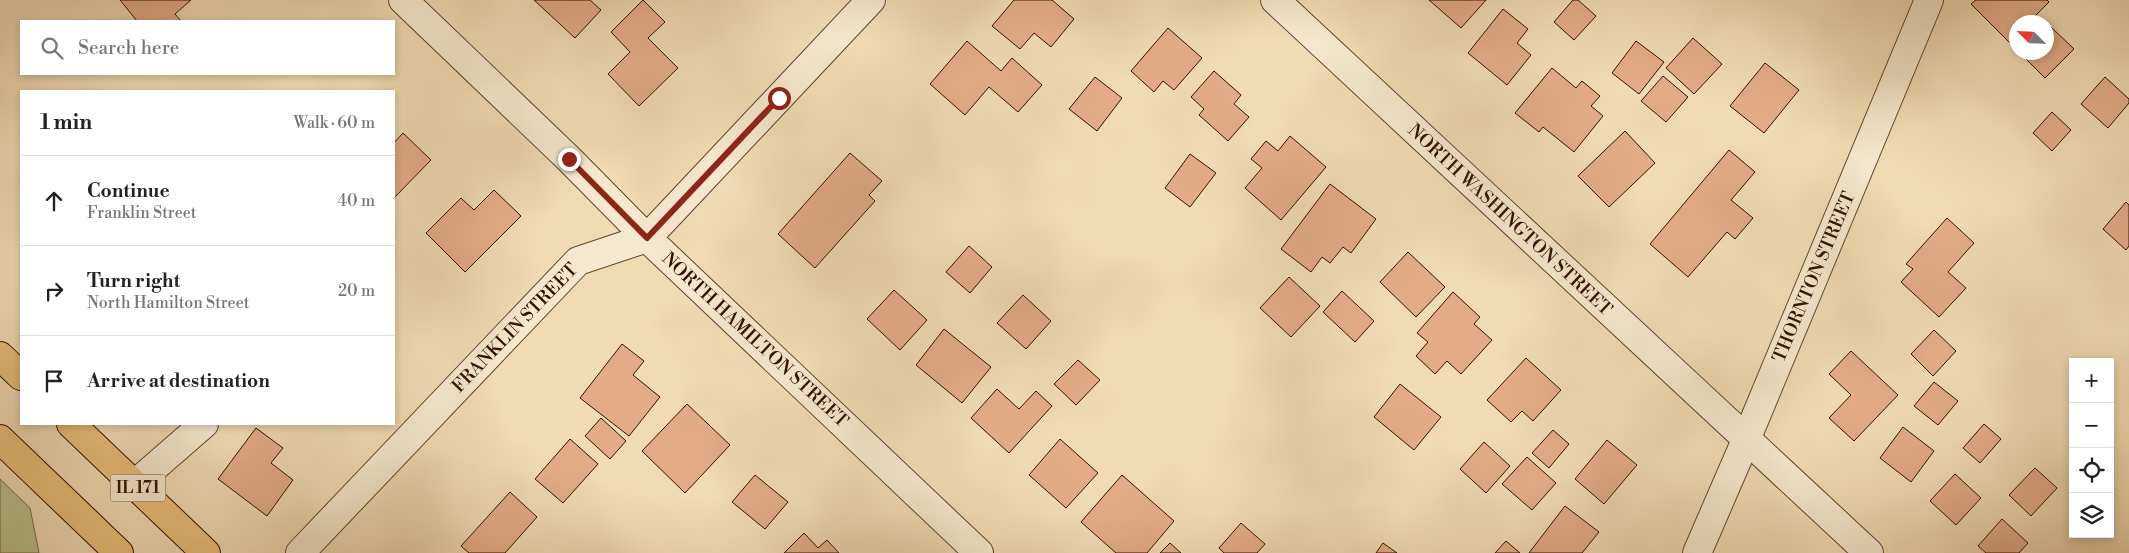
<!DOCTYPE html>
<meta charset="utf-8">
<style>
body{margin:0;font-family:"Libre Bodoni",serif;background:#f6f6f6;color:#222}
.controls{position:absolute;right:15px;bottom:15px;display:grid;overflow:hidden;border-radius:0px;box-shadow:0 2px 8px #0003}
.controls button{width:45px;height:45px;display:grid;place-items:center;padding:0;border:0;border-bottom:1px solid #e0e0e0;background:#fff;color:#222;font:25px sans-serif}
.compass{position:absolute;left:2009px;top:15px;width:45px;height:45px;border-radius:50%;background:#fff;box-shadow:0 2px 8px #0003;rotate:294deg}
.stop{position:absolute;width:15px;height:15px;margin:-11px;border:4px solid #8f2418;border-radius:50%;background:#fff}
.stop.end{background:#8f2418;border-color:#fff;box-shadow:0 1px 5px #0008}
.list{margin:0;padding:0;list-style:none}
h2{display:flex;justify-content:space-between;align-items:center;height:65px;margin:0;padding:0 20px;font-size:21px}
h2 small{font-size:16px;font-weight:400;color:#767676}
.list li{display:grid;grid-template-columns:32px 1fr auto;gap:15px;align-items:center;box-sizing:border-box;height:90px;padding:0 20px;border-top:1px solid #e0e0e0}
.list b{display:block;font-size:19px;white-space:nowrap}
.list p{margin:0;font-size:16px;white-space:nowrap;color:#767676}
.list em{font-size:16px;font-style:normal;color:#767676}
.icon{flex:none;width:28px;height:28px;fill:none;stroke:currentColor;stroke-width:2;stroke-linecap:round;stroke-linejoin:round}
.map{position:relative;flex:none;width:2129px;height:553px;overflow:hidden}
.search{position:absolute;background:#fff;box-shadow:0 2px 8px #0003;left:20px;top:20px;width:375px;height:55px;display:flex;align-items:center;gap:12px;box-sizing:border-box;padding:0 18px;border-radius:0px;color:#767676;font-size:19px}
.panel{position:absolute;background:#fff;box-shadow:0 2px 8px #0003;left:20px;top:90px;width:375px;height:335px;border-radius:0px}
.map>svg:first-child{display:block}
</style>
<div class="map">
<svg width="2129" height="553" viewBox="0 0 2129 553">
<rect width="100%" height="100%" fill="#f1dbb3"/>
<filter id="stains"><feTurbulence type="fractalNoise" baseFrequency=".004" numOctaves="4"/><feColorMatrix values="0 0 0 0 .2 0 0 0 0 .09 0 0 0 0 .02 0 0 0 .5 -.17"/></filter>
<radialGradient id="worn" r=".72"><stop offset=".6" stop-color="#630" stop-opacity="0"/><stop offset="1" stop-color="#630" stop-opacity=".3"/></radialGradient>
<polygon fill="#bbc08c" stroke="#766848" points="0,479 30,508 39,553 0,553"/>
<g fill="#e3ac87" stroke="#321104">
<polygon points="120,0 191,0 175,14 181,21 137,21"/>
<polygon points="534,0 590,0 601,10 575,38"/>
<polygon points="643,0 665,22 648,38 678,68 639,106 608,74 630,52 611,32"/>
<polygon points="1014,0 1052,0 1074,19 1051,47 1034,33 1020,49 992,26"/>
<polygon points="1429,0 1486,0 1461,28"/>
<polygon points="1573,0 1578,0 1596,16 1574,40 1554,22"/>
<polygon points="1976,0 2047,0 2049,2 2035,16 2042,22 2016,22 2016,49 1971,4"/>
<polygon points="1503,9 1528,29 1517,43 1531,55 1507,85 1468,53"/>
<polygon points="2051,27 2074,49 2045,78 2023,56 2026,52 2046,52 2046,32"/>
<polygon points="1168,28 1202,58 1174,90 1163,81 1154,92 1131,71"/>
<polygon points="1693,38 1722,64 1694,94 1666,68"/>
<polygon points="967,41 1001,71 1012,58 1042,85 1018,112 989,87 965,115 930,84"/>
<polygon points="1636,41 1664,62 1639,94 1612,73"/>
<polygon points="1765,63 1799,90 1764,133 1730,106"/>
<polygon points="1552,68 1576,88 1582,81 1600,96 1591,106 1603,116 1574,152 1543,127 1539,132 1515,113"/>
<polygon points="1214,71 1241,95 1234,104 1249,117 1228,141 1199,115 1204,109 1191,97"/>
<polygon points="1663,76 1688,97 1666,122 1641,101"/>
<polygon points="1095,77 1122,98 1097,131 1069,109"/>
<polygon points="2105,77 2129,99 2129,103 2108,128 2081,104"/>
<polygon points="2052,112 2071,130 2052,151 2033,133"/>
<polygon points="1625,131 1655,163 1609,207 1578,176"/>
<polygon points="403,133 431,160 394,198 394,143"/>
<polygon points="1290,136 1326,167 1281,220 1245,188 1262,168 1251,159 1266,141 1278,151"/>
<polygon points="1729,150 1755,172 1731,200 1753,218 1735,239 1727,232 1688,277 1650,244"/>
<polygon points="850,153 882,181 869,195 875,201 815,268 778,234"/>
<polygon points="1190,154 1216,173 1190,207 1165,188"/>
<polygon points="1330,184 1376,219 1351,253 1343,247 1330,263 1322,257 1311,272 1281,249"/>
<polygon points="494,190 521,216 465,272 426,233 461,198 474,210"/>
<polygon points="2126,202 2129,205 2129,246 2126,250 2103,229"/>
<polygon points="1947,218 1974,243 1948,272 1966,288 1939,317 1901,282 1913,269 1906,264"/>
<polygon points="969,246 992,267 970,293 946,272"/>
<polygon points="1408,252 1445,287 1416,317 1380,282"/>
<polygon points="1289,277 1320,306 1291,337 1260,308"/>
<polygon points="894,290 927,320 900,350 867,319"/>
<polygon points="1342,291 1374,321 1355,342 1323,312"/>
<polygon points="1453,292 1480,317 1474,324 1492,340 1461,374 1447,361 1435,374 1416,356 1428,342 1417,333"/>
<polygon points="1023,295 1051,321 1026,349 997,323"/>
<polygon points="944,329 991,367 962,403 916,365"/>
<polygon points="1934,330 1956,351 1933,376 1911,354"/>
<polygon points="622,344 644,361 633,375 660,397 629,436 580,398"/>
<polygon points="1851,351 1898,395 1854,441 1829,418 1851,395 1829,374"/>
<polygon points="1526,358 1561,390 1533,421 1522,411 1511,422 1487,400"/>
<polygon points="1078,360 1100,380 1076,405 1054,384"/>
<polygon points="1934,382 1958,401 1938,425 1914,406"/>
<polygon points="1400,384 1441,417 1414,450 1374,417"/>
<polygon points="997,389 1019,409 1036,391 1052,406 1009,453 971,418"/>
<polygon points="687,404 730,445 685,493 642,451"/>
<polygon points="601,418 626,441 610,459 585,436"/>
<polygon points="1984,424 2001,439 1980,463 1963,448"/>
<polygon points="1903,427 1934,451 1911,482 1880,458"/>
<polygon points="256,428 283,448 271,463 293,480 267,516 218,479"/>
<polygon points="1553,430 1569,444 1549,468 1532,453"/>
<polygon points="570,439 598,464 563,503 535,479"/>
<polygon points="1060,439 1098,473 1066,508 1029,475"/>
<polygon points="1607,440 1637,465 1604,504 1575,479"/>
<polygon points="1484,442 1510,466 1486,493 1460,469"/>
<polygon points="1527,457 1556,483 1532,510 1502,484"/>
<polygon points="2035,468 2057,488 2031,516 2009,495"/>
<polygon points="1955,474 1981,498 1956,525 1930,501"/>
<polygon points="755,475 788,502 765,529 732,502"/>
<polygon points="1122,475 1174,521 1147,553 1116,553 1081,522"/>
<polygon points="510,492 537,517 505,553 469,553 461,546"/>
<polygon points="1565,506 1599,532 1582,553 1529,553"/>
<polygon points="2002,519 2028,543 2019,553 1986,553 1978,546"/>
<polygon points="1241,523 1265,544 1257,553 1224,553 1219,548"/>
<polygon points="804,533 818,548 827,540 839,553 784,553"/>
<polygon points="1506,541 1520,553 1495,553"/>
<polygon points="1170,543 1181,553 1160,553"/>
<polygon points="1383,543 1397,553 1376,553"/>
</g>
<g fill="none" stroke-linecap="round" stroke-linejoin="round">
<g stroke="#624430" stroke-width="30">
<g id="minor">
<polyline points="403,0 569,159 647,238 979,553"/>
<polyline points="1275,0 1869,553"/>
<polyline points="135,484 204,424"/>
<polyline points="300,553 578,261 647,238 871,0"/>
<polyline points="1697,553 1746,440 1929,0"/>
</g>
</g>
<g stroke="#321104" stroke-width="30">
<g id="major">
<polyline points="0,356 21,376"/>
<polyline points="71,424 206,553"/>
<polyline points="0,439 119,553"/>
</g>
</g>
<use href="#minor" stroke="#f6e8ce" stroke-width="28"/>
<use href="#major" stroke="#e8be7a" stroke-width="28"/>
</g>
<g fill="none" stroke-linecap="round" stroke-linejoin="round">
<polyline stroke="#8f2418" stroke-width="6" points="569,159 647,238 779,98"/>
</g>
<g text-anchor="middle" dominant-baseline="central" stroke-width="4" stroke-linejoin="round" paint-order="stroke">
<rect fill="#f6e8ce" stroke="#6d5241" stroke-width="1" x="110.5" y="474.5" width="55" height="27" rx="4"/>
<g font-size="16" font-weight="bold" fill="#321104">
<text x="138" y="488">IL 171</text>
</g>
<g font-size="18" fill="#321104" stroke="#f6e8ce">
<text transform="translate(1510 220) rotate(43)">NORTH WASHINGTON STREET</text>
<text transform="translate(1814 277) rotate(-67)">THORNTON STREET</text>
<text transform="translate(515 328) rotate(-46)">FRANKLIN STREET</text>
<text transform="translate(755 340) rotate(43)">NORTH HAMILTON STREET</text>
</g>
</g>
<rect width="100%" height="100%" filter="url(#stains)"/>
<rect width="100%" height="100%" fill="url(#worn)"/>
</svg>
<div class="controls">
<button>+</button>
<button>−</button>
<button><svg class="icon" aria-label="locate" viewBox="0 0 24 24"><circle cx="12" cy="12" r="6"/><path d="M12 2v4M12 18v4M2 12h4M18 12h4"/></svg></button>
<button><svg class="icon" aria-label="layers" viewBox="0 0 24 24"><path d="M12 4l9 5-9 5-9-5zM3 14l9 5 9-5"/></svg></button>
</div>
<svg class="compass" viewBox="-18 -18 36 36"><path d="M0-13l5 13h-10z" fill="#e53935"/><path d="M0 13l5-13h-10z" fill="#767676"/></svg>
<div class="stop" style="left:779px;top:98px"></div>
<div class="stop end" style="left:569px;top:159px"></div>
<div class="search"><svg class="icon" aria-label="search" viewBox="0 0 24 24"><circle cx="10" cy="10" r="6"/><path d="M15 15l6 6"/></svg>Search here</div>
<section class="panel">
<h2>1 min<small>Walk · 60 m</small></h2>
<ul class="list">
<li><svg class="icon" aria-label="ahead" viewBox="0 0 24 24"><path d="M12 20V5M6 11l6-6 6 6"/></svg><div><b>Continue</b><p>Franklin Street</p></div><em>40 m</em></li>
<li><svg class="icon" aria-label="right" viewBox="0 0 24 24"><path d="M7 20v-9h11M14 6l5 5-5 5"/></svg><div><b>Turn right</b><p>North Hamilton Street</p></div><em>20 m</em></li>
<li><svg class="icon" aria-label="arrive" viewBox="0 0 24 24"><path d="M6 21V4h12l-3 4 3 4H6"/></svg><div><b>Arrive at destination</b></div></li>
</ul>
</section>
</div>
